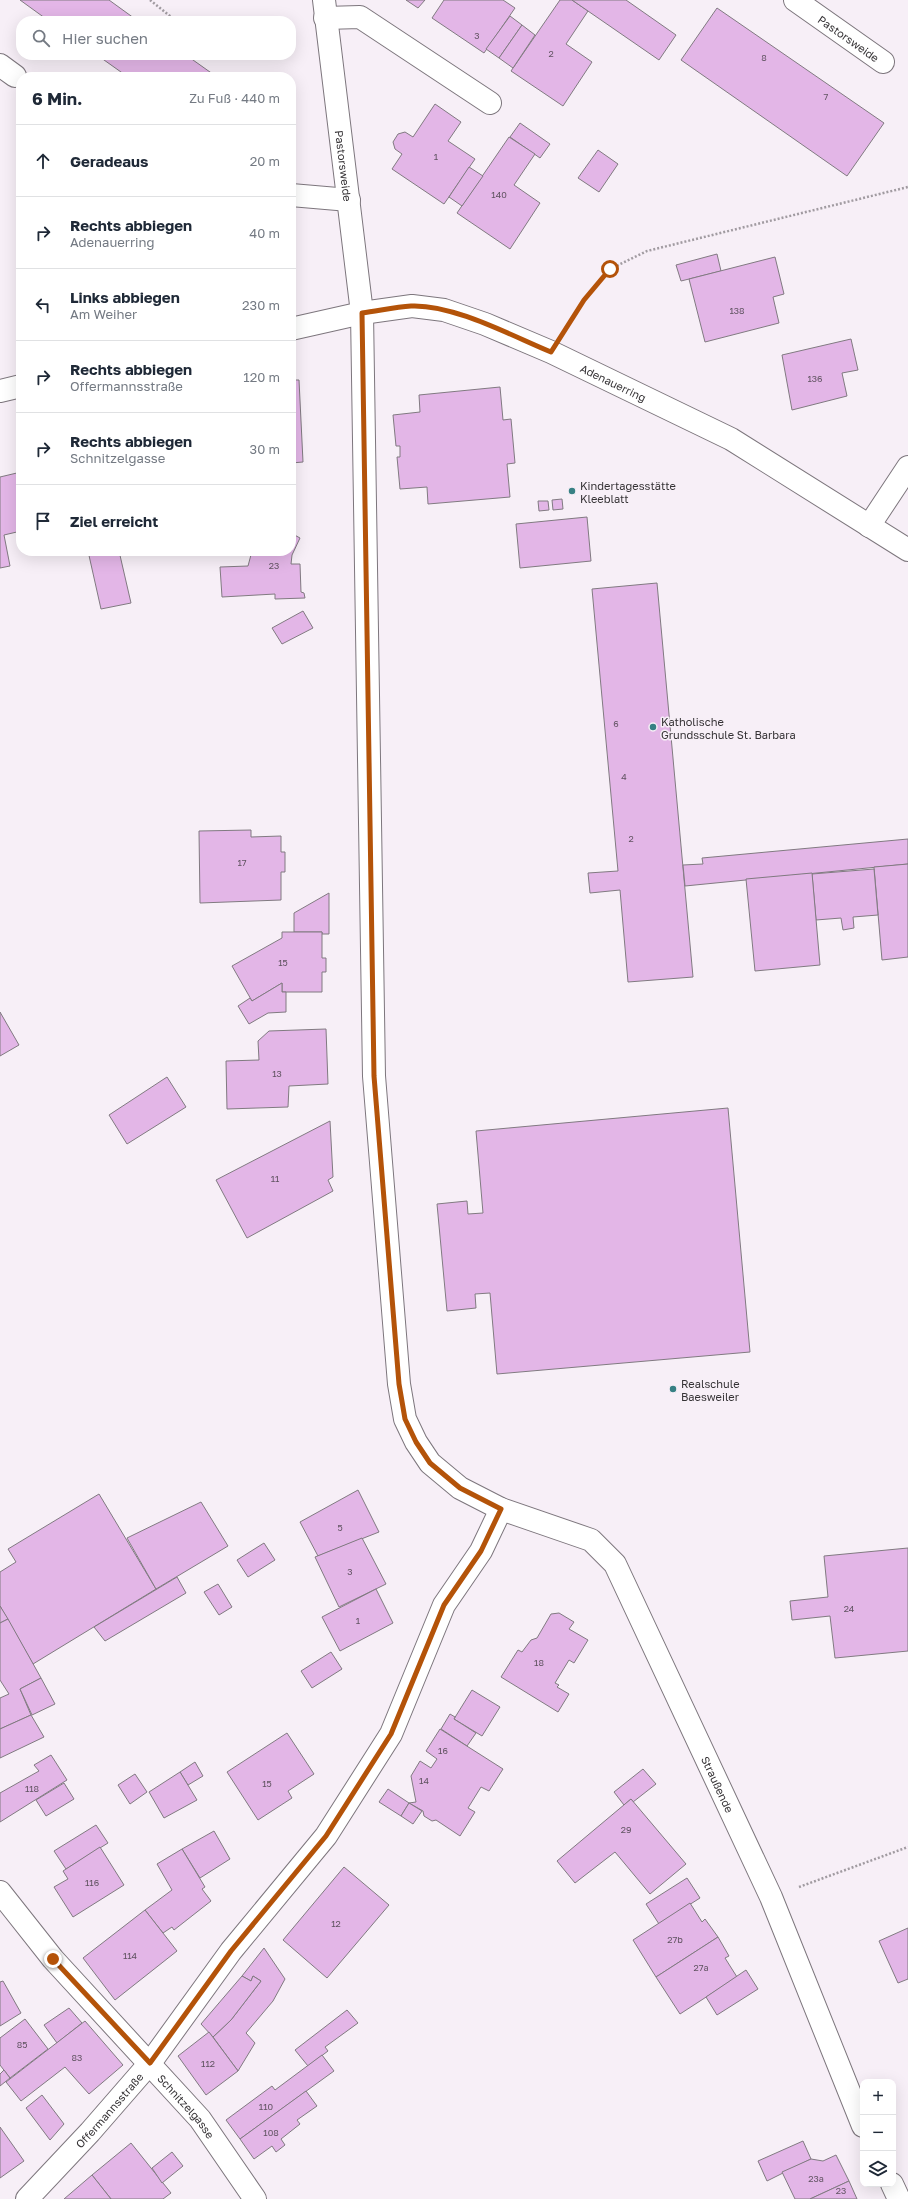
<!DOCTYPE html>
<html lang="de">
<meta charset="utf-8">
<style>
body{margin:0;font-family:"Golos Text",sans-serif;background:#f6f6f7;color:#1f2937}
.controls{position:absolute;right:12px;bottom:12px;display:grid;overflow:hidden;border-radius:8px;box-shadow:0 4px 16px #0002}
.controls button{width:36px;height:36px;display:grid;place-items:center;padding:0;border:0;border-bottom:1px solid #e0e1e3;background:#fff;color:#1f2937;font:20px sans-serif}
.stop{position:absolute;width:12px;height:12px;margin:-9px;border:3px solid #b45309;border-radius:50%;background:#fff}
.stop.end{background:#b45309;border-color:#fff;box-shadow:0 1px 4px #0008}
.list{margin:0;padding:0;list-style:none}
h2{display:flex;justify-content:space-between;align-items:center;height:52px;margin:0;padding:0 16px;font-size:17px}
h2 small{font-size:13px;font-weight:400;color:#747a83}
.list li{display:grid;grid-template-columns:26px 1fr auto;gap:12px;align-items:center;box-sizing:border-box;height:72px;padding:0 16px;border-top:1px solid #e0e1e3}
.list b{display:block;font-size:15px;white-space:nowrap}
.list p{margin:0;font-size:13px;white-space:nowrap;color:#747a83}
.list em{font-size:13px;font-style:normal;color:#747a83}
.icon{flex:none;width:22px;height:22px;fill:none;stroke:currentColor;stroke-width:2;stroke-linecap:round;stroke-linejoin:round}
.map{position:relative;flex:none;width:908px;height:2199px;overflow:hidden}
.search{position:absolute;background:#fff;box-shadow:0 4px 16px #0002;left:16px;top:16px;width:280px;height:44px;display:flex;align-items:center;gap:10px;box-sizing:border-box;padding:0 14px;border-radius:16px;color:#747a83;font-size:15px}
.panel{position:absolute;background:#fff;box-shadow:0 4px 16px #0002;left:16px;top:72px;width:280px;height:484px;border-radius:16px}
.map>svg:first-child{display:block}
</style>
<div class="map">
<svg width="908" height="2199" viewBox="0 0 908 2199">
<rect width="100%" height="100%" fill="#f7eff7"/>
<g fill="#e3b6e7" stroke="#817a81">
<polygon points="20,0 109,0 138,21 49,21"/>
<polygon points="406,0 425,0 418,8"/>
<polygon points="444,0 503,0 515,8 484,53 432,18"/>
<polygon points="560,0 572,0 588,11 566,44 592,62 563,106 511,71"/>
<polygon points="572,0 626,0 676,35 659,60"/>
<polygon points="717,8 884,123 847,176 681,60"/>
<polygon points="510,16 522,25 499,58 486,49"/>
<polygon points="522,25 535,35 513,68 499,58"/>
<polygon points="97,55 186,55 217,77 128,77"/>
<polygon points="435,104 461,122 448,141 475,159 444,204 392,169 402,154 395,149 393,142 398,134 405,132 413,137"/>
<polygon points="520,123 550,144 540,158 510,137"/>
<polygon points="509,137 535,154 514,185 540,203 510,249 457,213"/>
<polygon points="598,150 618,164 599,192 578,178"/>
<polygon points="469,167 483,176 462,206 449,197"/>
<polygon points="717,254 721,271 681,281 676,265"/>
<polygon points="775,257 784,294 773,297 779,323 705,342 689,279"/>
<polygon points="851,339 858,370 842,373 847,396 792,410 782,355"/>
<polygon points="291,380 299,380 303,462 291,463"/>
<polygon points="500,387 503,420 511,419 515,463 507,464 510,497 428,504 427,487 400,489 397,457 400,457 400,446 396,446 393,415 420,412 419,395"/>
<polygon points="21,472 21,531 4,535 10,566 0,568 0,477"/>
<polygon points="562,499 563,509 553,510 552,500"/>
<polygon points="538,501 548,501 549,510 539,511"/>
<polygon points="587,517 591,561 520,568 516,524"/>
<polygon points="291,533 300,538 292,555 291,564 300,564 301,592 304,593 305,598 275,599 275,594 222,597 220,567 248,566 252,551 291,551"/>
<polygon points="88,551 119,551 131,603 101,609"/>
<polygon points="657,583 693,977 628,982 620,890 590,893 588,873 618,871 592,589"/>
<polygon points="303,611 313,628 282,644 272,628"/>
<polygon points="251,830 251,837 281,836 281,852 285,852 285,872 281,872 281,900 200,903 199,831"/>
<polygon points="908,839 908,864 685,886 683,865 703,864 702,858"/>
<polygon points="908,864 908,957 882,960 874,867"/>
<polygon points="874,869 878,915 853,917 854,928 843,930 841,918 816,920 812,874"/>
<polygon points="812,873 820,965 755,971 746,879"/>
<polygon points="329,893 329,934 322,934 322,932 294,932 294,913"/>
<polygon points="282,932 322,932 322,958 326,958 326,972 322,972 322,992 282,992 282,983 252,1001 232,966 282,938"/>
<polygon points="282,983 282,992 286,992 286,1012 268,1013 249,1024 238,1006 250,998 252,1001"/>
<polygon points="0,1012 19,1045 0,1056"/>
<polygon points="326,1029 328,1084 289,1086 288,1107 227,1109 226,1061 259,1060 258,1041 269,1031"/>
<polygon points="167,1077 186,1107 127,1144 109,1115"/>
<polygon points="728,1108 750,1352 497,1374 490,1293 475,1294 476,1308 447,1311 437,1204 467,1201 468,1214 483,1213 476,1131"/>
<polygon points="330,1121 333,1177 328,1180 333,1191 247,1238 216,1180"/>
<polygon points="358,1490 379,1532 318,1556 300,1522"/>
<polygon points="99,1494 156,1589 33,1664 0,1606 0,1572 16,1562 8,1549"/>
<polygon points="201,1502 228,1546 156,1589 127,1538"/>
<polygon points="362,1538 386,1584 339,1607 315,1557"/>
<polygon points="264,1543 275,1560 248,1577 237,1560"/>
<polygon points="908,1548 908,1651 835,1658 830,1616 792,1620 790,1601 828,1597 824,1556"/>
<polygon points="177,1577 186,1593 105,1641 94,1627"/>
<polygon points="218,1584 232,1607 219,1615 204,1592"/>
<polygon points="376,1589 393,1623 340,1651 322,1617"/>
<polygon points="0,1606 8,1619 0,1623"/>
<polygon points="559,1613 574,1622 569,1629 588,1640 574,1663 569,1660 555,1683 559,1685 557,1687 569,1694 558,1712 501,1677 518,1650 522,1652 531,1640 537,1638 551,1614"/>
<polygon points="8,1619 41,1678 20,1689 31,1715 0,1729 0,1698 9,1694 0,1680 0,1623"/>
<polygon points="331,1652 342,1669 312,1688 301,1671"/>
<polygon points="41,1678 55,1704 32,1715 20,1689"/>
<polygon points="472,1690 500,1707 482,1736 454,1719"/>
<polygon points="450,1714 455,1717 454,1719 476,1733 467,1746 441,1729"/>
<polygon points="31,1715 44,1737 0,1758 0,1729"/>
<polygon points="440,1729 503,1769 489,1791 481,1787 468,1808 475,1812 460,1836 436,1820 432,1821 424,1816 423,1811 409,1803 416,1802 411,1776 420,1761 431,1768 437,1759 426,1751"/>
<polygon points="287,1733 314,1774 288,1791 292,1798 258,1820 227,1772"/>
<polygon points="51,1755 67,1780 0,1822 0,1793 39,1771 34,1765"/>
<polygon points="195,1762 203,1776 188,1785 180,1772"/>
<polygon points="643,1769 656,1784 633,1802 631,1799 624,1805 614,1792"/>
<polygon points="180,1772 197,1800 164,1818 149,1792"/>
<polygon points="135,1774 147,1792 130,1804 118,1785"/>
<polygon points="64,1783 74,1799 46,1816 36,1800"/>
<polygon points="388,1789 409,1803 401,1816 379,1802"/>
<polygon points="631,1799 686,1864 650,1894 615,1852 575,1883 557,1861"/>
<polygon points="409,1803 422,1811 413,1824 401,1816"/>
<polygon points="96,1825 108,1843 66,1869 54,1851"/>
<polygon points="214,1831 230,1859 200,1878 182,1849"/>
<polygon points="100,1847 124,1885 73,1917 54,1887 68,1879 63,1871"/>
<polygon points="182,1849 205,1887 202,1889 211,1901 174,1930 172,1927 163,1933 145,1910 172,1890 157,1864"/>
<polygon points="344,1867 389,1905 327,1978 283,1940"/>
<polygon points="687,1878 700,1898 659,1924 646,1904"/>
<polygon points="690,1903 702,1922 705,1919 718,1937 656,1977 633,1940"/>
<polygon points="145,1910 177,1951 115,2000 83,1958"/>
<polygon points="908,1928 908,1979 898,1983 879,1941"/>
<polygon points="718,1937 729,1956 725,1958 737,1977 680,2014 656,1977"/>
<polygon points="264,1948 285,1979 273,2001 246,2033 255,2043 238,2071 213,2037 231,2020 261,1981 253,1976 251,1981 242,1976"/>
<polygon points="746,1970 758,1989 717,2015 706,1997"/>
<polygon points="242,1976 251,1981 253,1976 261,1981 231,2020 213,2037 201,2024"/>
<polygon points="3,1981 21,2013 0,2026 0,1982"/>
<polygon points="69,2008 82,2023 57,2043 44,2025"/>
<polygon points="347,2010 358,2023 325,2047 328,2051 308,2066 295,2050"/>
<polygon points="25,2019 48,2049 10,2078 0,2065 0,2038"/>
<polygon points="85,2021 123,2065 89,2094 65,2067 21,2101 6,2082"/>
<polygon points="209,2032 238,2071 206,2095 178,2056"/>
<polygon points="322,2055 334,2071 240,2139 226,2120 272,2086 275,2090"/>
<polygon points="4,2070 10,2078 0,2086 0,2074"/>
<polygon points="306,2091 317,2106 297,2120 300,2124 281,2139 285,2145 276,2152 272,2146 254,2159 240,2139"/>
<polygon points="42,2095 64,2124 50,2140 26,2108"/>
<polygon points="0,2127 24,2161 0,2178"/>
<polygon points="803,2141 811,2159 767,2181 758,2161"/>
<polygon points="131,2143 171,2193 163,2199 111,2199 92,2175"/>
<polygon points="172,2152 183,2166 162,2183 152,2168"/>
<polygon points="836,2155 849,2181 810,2199 795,2199 782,2172 811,2159 823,2161"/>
<polygon points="92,2175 111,2199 64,2199"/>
<polygon points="849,2181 857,2199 810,2199"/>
</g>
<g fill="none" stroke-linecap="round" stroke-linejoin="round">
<g stroke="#7d767d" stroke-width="24">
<g id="minor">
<path id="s1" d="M324 0 362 313 374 1076 399 1384 405 1419 416 1442 430 1463 460 1488 501 1509 591 1540 615 1564 771 1897 863 2126"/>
<path id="s2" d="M795 0 883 62"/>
<polyline points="325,18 360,17 490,103"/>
<polyline points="0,65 15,76"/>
<polyline points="291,195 349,200"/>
<polyline points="869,526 908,467"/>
<path id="s3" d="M0 1892 53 1959 200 2119 255 2199"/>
<polyline points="892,2184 899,2199"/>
<path id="s4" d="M27 2199 90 2132 150 2063 231 1951 326 1836 391 1734 444 1605 481 1551 501 1509"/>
</g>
</g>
<g stroke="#7d767d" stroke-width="24">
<g id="tertiary">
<path id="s5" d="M291 329 362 313 412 306 444 310 485 324 551 352 731 439 908 550"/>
<polyline points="0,391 21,386"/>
</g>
</g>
<g stroke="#a19ba1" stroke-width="2.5" stroke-dasharray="2 2" stroke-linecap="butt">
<polyline points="150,0 176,21"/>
<polyline points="567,327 584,300 610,269 647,251 908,187"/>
<polyline points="799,1887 908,1847"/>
</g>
<use href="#minor" stroke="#fff" stroke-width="22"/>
<use href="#tertiary" stroke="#fff" stroke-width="22"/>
</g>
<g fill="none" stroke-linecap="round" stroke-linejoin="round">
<path stroke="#b45309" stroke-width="5" d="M53 1959 150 2063 231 1951 326 1836 391 1734 444 1605 481 1551 501 1509 460 1488 430 1463 416 1442 405 1419 399 1384 374 1076 362 313C378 311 395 307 411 306 453 304 512 336 551 352L584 300 610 269"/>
</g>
<g fill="#378084" stroke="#f7eff7" stroke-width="1.5">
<circle cx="572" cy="491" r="4"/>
<circle cx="653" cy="727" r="4"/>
<circle cx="673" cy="1389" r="4"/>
</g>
<g text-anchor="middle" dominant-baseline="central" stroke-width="3" stroke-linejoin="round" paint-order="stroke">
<g font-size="9" fill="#615462">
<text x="477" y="35">3</text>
<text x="551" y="53">2</text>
<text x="764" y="57">8</text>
<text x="826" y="96">7</text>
<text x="436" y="156">1</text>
<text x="499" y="194">140</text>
<text x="737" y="310">138</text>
<text x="815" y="378">136</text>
<text x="274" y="565">23</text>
<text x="616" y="723">6</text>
<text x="624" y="776">4</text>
<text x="631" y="838">2</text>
<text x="242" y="862">17</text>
<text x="283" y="962">15</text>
<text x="277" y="1073">13</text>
<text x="275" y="1178">11</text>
<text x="340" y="1527">5</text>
<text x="350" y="1571">3</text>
<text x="849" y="1608">24</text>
<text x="358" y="1620">1</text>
<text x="539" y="1662">18</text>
<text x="443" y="1750">16</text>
<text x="424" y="1780">14</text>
<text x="267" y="1783">15</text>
<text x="32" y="1788">118</text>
<text x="626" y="1829">29</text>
<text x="92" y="1882">116</text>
<text x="336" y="1923">12</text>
<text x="675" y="1939">27b</text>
<text x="130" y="1955">114</text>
<text x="701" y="1967">27a</text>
<text x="22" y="2044">85</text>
<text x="77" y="2057">83</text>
<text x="208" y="2063">112</text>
<text x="266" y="2106">110</text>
<text x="271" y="2132">108</text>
<text x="816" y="2178">23a</text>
<text x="841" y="2190">23</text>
</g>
<g font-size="11" fill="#363336" stroke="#f7eff7">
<text stroke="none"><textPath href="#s2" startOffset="66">Pastorsweide</textPath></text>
<text stroke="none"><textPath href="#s1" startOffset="167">Pastorsweide</textPath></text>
<text stroke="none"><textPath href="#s5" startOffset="340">Adenauerring</textPath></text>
<text stroke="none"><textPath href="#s1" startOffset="1931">Straußende</textPath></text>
<text stroke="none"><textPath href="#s3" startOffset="284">Schnitzelgasse</textPath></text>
<text stroke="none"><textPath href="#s4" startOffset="121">Offermannsstraße</textPath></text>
</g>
<g font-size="11" fill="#363336" stroke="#f7eff7" text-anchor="start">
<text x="580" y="485">Kindertagesstätte<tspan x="580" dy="13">Kleeblatt</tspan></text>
<text x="661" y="721">Katholische<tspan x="661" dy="13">Grundsschule St. Barbara</tspan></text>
<text x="681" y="1383">Realschule<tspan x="681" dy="13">Baesweiler</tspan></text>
</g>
</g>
</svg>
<div class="controls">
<button>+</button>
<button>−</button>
<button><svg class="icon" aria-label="layers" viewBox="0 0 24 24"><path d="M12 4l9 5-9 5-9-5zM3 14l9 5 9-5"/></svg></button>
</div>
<div class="stop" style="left:610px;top:269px"></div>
<div class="stop end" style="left:53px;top:1959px"></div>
<div class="search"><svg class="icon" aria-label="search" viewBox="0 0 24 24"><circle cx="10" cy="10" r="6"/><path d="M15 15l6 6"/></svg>Hier suchen</div>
<section class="panel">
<h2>6 Min.<small>Zu Fuß · 440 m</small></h2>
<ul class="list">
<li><svg class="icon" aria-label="ahead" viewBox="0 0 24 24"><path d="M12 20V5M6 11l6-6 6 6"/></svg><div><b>Geradeaus</b></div><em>20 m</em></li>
<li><svg class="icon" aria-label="right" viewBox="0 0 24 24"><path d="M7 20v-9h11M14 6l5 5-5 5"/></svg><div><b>Rechts abbiegen</b><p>Adenauerring</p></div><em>40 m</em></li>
<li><svg class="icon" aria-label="left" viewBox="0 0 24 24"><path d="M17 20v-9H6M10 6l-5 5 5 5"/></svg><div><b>Links abbiegen</b><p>Am Weiher</p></div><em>230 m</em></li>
<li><svg class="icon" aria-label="right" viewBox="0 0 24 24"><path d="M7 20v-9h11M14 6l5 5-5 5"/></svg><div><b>Rechts abbiegen</b><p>Offermannsstraße</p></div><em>120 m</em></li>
<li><svg class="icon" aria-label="right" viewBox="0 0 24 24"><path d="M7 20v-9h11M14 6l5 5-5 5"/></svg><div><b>Rechts abbiegen</b><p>Schnitzelgasse</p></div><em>30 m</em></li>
<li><svg class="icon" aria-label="arrive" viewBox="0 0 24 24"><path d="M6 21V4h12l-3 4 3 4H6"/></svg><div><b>Ziel erreicht</b></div></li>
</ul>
</section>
</div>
